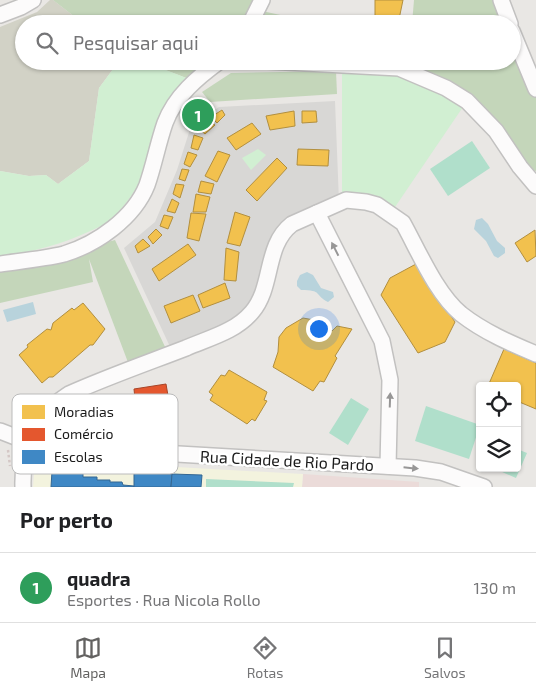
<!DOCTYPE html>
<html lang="pt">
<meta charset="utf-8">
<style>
body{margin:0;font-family:"Exo 2",sans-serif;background:#f6f6f6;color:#202124}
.controls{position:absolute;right:15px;bottom:15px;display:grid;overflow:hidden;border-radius:5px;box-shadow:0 1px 4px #0004}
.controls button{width:45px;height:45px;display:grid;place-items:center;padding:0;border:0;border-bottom:1px solid #e0e0e0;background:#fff;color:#202124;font:25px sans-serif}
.you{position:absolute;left:318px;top:328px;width:18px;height:18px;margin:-12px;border:4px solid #fff;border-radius:50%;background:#1a73e8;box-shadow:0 0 0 8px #1a73e833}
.badge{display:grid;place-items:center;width:32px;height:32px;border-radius:50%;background:#636261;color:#fff;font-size:16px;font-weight:700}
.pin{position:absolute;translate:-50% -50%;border:2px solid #fff;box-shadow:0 1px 5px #0006}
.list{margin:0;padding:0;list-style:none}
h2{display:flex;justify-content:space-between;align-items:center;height:65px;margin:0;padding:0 20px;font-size:21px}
h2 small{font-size:16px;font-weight:400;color:#757577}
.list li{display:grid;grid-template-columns:32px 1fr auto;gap:15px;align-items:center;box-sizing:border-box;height:70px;padding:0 20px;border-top:1px solid #e0e0e0}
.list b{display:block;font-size:19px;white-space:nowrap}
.list p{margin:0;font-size:16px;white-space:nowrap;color:#757577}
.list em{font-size:16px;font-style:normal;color:#757577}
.icon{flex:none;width:28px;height:28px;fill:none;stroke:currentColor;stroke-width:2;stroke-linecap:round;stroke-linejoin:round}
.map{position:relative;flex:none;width:536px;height:487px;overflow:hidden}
.search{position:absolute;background:#fff;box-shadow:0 1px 4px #0004;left:15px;right:15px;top:15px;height:55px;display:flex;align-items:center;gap:12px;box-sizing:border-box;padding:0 18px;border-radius:28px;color:#757577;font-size:19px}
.sheet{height:135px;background:#fff}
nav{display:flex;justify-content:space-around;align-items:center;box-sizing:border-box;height:70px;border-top:1px solid #e0e0e0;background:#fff;font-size:14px;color:#757577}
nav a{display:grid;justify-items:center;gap:2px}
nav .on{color:#636261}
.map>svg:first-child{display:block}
</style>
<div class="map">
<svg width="536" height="487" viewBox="0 0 536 487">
<rect width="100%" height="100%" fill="#e9e7e4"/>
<polygon fill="#d8d7d5" points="335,101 339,202 284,226 251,311 172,351 124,248 155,222 177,170 191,126 219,107"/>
<polygon fill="#ebdbd9" points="303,474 419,482 419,487 302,487"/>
<polygon fill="#f3f3de" points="69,461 303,474 302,487 33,487 34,474 43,464"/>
<polygon fill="#d2d2c6" points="50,0 53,0 84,24 24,24 24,61 119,61 99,88 89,161 58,184 46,175 29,176 0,171 0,27 37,12"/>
<g fill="#c4d6ba">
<polygon points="53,0 256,0 243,24 84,24"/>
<polygon points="414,0 501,0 510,24 412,24"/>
<polygon points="262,11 322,24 254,24"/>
<polygon points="512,30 536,84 536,171 520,167 446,88 267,61 512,61"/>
<polygon points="142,61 209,61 189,79"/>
<polygon points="336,71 337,94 210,102 202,92 231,73"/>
<polygon points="115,240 167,351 129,365 89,259 93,282 0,303 0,271"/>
</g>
<g fill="#d1efd2">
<path d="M119 61H142L189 79C170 120 142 198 105 224 100 227 94 229 88 232 60 245 30 252 0 257V171L29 176 46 175 58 184 89 161 99 88Z"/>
<polygon points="342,65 399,68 467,101 393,210 342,202"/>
<polygon points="258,149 266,155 251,170 242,158"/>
</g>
<g fill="#b0dfcb">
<polygon points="203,103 211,109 192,128 185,121"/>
<polygon points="472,141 490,168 448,196 430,169"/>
<polygon points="351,398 369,409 348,445 329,433"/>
<polygon points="426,406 480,425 469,459 415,441"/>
<polygon points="517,449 527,453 516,478 493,468 517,468"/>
<polygon points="206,479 294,483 293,487 206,487"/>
</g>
<g fill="#b8d3dc">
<polygon points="482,218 488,224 497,241 505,248 505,253 498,258 494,256 486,241 474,229 476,220"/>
<path d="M307 272 313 275 321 288 333 292 334 297 328 302C314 295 323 290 301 290L297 286V281L300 275Z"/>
<polygon points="33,302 36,314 7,322 3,310"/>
</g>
<g fill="#f2c14e" stroke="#b28f3f">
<polygon points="375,0 403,0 398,24 375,19"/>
<polygon points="222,110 225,115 217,123 211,117"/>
<polygon points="294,111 295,126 270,130 266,116"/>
<polygon points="302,111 316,111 317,122 302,123"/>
<polygon points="207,120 215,125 205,134 198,128"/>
<polygon points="252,123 261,134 236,150 227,138"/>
<polygon points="194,135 203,138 198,150 191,148"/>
<polygon points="298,149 329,150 328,166 297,165"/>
<polygon points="218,151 230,155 217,182 205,176"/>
<polygon points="188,152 197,155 190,167 184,164"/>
<polygon points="277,158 287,168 257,201 246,190"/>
<polygon points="182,169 189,170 185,181 179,179"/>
<polygon points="201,181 214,184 211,194 198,192"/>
<polygon points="176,184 184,185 180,198 173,194"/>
<polygon points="196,194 210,197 206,212 193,212"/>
<polygon points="172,199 179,203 175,213 167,211"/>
<polygon points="235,212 250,217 240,246 227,243"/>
<polygon points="191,213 206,214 199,241 187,238"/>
<polygon points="164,215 173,217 168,229 160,226"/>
<polygon points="156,229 162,235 153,244 148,237"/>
<polygon points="535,230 536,256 527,262 515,243"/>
<polygon points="143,239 150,246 138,253 135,246"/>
<polygon points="188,244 196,255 159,281 152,269"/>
<polygon points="226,248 239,252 236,281 224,280"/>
<polygon points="416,264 455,322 445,342 418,353 381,295 390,278"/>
<polygon points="225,283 230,298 203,308 198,295"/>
<polygon points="193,295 200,311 171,323 164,306"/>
<polygon points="83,303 105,329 93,345 90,345 53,377 49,377 42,383 19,355 28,347 27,345 47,329 51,330 53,323 72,308 74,310"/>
<polygon points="303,318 314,320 332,331 337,326 352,329 335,356 337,358 324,382 320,381 313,391 273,367 278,352 279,337 286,328"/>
<polygon points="504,349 536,363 536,409 517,401 517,386 488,386"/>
<polygon points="229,370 267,392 264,400 267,401 255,421 252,419 247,424 210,400 213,395 209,392 221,375 225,376"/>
</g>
<polygon fill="#e4572e" stroke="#a84528" points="166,384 173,425 99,434 97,424 83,426 82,422 70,425 68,424 68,421 76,420 95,405 135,399 134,389"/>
<g fill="#3f88c5" stroke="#346792">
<polygon points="69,470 69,473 83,473 83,477 97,477 97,480 110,480 110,482 122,482 123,485 134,486 134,487 51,487 52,471"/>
<polygon points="134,473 172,474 171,487 134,487"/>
<polygon points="172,474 202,475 201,487 171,487"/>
</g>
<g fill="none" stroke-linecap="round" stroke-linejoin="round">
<g stroke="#c2c1c0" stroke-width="18">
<g id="minor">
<polyline points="501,0 510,24"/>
<polyline points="0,15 21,7 33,0"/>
<polyline points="250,24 262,0"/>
<polyline points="512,31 536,89"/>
<polyline points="267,61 399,68 446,88 467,101 496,131 520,167 536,186"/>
<polyline points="317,213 382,341 390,380 388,466"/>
<path d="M0 264C21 261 43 259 64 254 97 244 134 218 147 185 154 165 158 143 165 123 175 96 198 77 220 61"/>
<polyline points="0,431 31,443 93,449 415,468 441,472 484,487"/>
<path d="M23 487C22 461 31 431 48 411 53 404 62 399 69 394 107 377 147 363 186 348 209 338 235 332 252 312 274 286 264 246 292 224L346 200 366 202 377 205 403 223C419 252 436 293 461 314 484 332 510 343 536 354"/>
</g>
</g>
<g stroke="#d4c7c5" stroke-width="2.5" stroke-dasharray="2.5 2.5" stroke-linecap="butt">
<polyline points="8,450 10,466"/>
<polyline points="38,470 43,464 69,461"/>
</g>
<use href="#minor" stroke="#fcfbfb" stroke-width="15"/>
</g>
<defs><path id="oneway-solid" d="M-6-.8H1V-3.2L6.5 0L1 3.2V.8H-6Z" transform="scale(1.25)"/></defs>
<g fill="#979696">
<use href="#oneway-solid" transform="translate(335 249) rotate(-117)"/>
<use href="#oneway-solid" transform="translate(390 400) rotate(-88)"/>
<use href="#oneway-solid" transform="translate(411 468) rotate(6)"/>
</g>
<g text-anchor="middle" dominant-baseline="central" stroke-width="5" stroke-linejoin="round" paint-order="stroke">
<g font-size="16" fill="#1b1b1b" stroke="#fff">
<text transform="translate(287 460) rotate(3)">Rua Cidade de Rio Pardo</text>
</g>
</g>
<rect x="12" y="394" width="166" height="80" rx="8" fill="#fff" stroke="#bbb" stroke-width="1"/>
<rect x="22" y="405" width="23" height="14" fill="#f2c14e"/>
<rect x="22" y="428" width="23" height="13" fill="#e4572e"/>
<rect x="22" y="450" width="23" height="14" fill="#3f88c5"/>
<g font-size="14" fill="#1b1b1b">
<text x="54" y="417">Moradias</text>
<text x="54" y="439">Comércio</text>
<text x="54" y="462">Escolas</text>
</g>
</svg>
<div class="controls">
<button><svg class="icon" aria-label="locate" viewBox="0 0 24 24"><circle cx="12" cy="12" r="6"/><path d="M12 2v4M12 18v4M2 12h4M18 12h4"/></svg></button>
<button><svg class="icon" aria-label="layers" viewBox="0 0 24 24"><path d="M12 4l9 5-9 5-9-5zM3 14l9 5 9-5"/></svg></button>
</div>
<div class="you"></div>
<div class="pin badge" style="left:198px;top:115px;background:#2e9e5b">1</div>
<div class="search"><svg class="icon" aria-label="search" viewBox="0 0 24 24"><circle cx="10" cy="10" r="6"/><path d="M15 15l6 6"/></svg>Pesquisar aqui</div>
</div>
<section class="sheet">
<h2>Por perto<small></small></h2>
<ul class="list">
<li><span class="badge" style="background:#2e9e5b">1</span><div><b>quadra</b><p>Esportes · Rua Nicola Rollo</p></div><em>130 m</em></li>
</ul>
</section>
<nav>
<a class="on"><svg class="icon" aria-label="map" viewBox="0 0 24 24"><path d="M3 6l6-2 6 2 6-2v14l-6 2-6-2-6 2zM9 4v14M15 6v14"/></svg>Mapa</a>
<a><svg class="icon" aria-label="directions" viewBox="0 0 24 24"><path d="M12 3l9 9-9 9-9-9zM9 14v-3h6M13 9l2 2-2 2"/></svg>Rotas</a>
<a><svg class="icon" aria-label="saved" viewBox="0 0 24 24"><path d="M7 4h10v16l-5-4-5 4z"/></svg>Salvos</a>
</nav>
